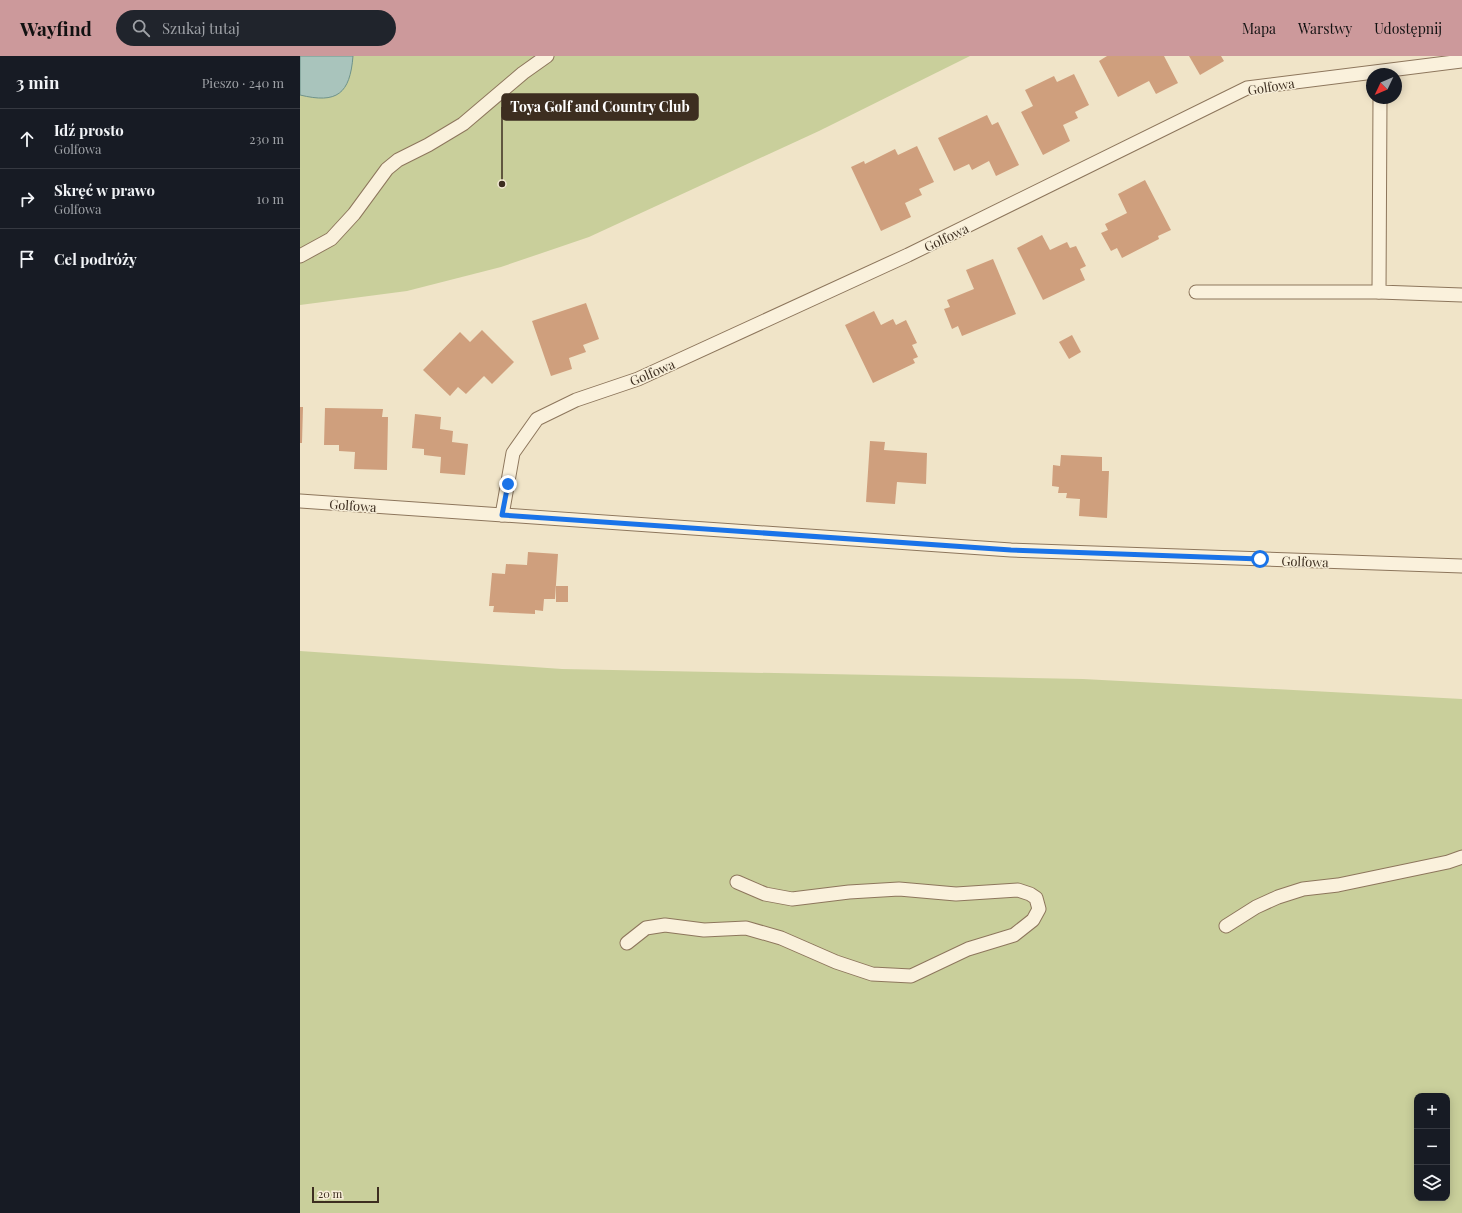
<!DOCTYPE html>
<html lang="pl">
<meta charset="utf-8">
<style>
body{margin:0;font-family:"Playfair Display",serif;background:#20242c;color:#f1f3f6}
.controls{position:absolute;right:12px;bottom:12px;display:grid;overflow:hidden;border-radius:8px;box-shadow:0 2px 10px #0003}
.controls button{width:36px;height:36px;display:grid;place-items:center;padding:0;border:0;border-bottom:1px solid #363941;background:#171b24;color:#f1f3f6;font:20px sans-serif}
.compass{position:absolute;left:1066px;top:12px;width:36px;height:36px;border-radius:50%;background:#171b24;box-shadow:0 2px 10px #0003;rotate:226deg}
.scale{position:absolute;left:12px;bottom:10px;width:67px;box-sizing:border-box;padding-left:4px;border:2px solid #3d2e20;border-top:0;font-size:11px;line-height:14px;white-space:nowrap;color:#3d2e20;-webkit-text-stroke:3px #f7eed8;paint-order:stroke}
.stop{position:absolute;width:12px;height:12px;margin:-9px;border:3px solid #1a73e8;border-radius:50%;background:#fff}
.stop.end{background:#1a73e8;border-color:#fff;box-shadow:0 1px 4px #0008}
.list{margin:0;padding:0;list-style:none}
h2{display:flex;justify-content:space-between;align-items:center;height:52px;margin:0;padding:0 16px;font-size:17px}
h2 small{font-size:13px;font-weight:400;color:#9ea1a6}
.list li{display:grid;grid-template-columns:26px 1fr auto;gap:12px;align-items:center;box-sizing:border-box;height:60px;padding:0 16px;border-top:1px solid #363941}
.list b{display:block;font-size:15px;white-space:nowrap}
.list p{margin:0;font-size:13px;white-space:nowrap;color:#9ea1a6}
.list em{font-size:13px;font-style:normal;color:#9ea1a6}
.icon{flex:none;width:22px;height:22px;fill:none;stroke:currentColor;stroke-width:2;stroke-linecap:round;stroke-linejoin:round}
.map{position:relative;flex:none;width:1162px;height:1157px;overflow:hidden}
header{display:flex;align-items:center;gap:24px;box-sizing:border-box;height:56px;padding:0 20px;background:#cc999b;color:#111}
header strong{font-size:19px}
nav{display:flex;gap:22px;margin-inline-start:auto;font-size:14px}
.search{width:280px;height:36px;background:#20242c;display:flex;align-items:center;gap:10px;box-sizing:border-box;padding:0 14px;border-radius:22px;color:#9ea1a6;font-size:15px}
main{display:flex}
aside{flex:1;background:#171b24}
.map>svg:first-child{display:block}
</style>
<header>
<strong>Wayfind</strong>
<div class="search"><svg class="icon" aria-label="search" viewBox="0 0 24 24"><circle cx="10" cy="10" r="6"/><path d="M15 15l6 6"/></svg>Szukaj tutaj</div>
<nav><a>Mapa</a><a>Warstwy</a><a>Udostępnij</a></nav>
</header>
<main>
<aside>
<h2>3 min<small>Pieszo · 240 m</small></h2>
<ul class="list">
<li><svg class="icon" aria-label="ahead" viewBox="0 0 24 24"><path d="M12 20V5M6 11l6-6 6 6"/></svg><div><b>Idź prosto</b><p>Golfowa</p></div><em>230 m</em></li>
<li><svg class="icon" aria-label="right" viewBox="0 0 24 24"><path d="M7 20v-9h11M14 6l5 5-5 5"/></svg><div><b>Skręć w prawo</b><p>Golfowa</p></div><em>10 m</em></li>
<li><svg class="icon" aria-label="arrive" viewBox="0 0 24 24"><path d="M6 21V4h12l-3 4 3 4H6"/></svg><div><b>Cel podróży</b></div></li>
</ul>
</aside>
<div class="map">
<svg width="1162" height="1157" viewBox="0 0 1162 1157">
<rect width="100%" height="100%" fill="#f0e4c8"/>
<g fill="#c9cf9b" fill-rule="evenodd">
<polygon points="0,0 670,0 519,75 289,181 201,211 107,235 0,249"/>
<path d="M0 595 262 613 783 623 1162 643V1157H0ZM1117 1040H1147V1142H1117Z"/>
</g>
<path fill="#a9c4bc" stroke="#6f938a" d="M0 0H53C50 38 37 48 0 39Z"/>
<g fill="#cf9f7d">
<polygon points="807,0 864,0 878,27 856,38 849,25 818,41 799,5"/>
<polygon points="889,0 921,0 924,5 900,19"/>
<polygon points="774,18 789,49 775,56 778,62 763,69 770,85 743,99 721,56 733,50 725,34 754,20 757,26"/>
<polygon points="687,59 692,69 698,66 719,109 696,120 689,105 672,114 669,108 654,115 638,82"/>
<polygon points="617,90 634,126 619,133 622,139 605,147 611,161 581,175 551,111 564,105 565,108 595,93 598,99"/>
<polygon points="845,124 871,174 858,180 859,183 822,202 817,192 811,195 801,177 808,174 805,168 827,157 818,138"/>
<polygon points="742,179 750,194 767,186 770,192 776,190 786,210 780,213 785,224 743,244 717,192"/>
<polygon points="693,203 716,258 662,280 658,270 652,273 644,253 650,251 647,244 674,233 666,214"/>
<polygon points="286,247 299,283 283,289 286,296 269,302 272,313 251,320 232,265"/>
<polygon points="574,255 581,269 593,263 596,269 606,264 617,287 612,289 618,301 613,303 615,307 573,327 545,269"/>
<polygon points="182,274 214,306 192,328 184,320 166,338 158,331 150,340 123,314 160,276 170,286"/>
<polygon points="772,279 781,296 769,303 759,286"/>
<polygon points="0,351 3,351 2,387 0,387"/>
<polygon points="25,352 83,353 82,361 88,361 87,414 54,413 55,396 39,395 39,389 24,389"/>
<polygon points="115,358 141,361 140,373 153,375 152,386 168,388 165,419 140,417 141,401 124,399 124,393 112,392"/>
<polygon points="570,385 585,386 584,394 627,397 626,428 597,426 595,448 566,446"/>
<polygon points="761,399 802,401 802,415 809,415 807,462 779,460 780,443 766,442 767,437 758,437 759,431 752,430 753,409 760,410"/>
<polygon points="228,496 258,498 255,543 244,543 243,555 235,554 235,558 193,556 194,550 189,550 192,517 205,518 206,508 227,509"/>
<rect x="256" y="530" width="12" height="16"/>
</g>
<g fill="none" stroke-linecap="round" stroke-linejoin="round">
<g stroke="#8d765c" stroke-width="15">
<g id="service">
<polyline points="1080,42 1079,236 1162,239"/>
<polyline points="0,200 31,183 54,158 87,113 98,104 128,89 163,68 223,17 247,0"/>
<polyline points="896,236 1079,236"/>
<polyline points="0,445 711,494 1162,510"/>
<polyline points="202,459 213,397 237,363 276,344 338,323 608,199 947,32 1162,5"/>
<polyline points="926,870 956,851 978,841 1003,833 1038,829 1148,806 1162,801"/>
<polyline points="327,887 346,872 365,869 404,874 446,872 481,882 536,906 572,918 611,920 668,893 714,879 733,864 739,853 736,842 730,838 718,834 656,838 599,833 549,836 492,843 465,838 437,826"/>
</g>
</g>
<use href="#service" stroke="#faf1dc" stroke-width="13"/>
</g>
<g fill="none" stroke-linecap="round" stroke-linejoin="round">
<polyline stroke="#1a73e8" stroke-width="5" points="208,428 202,459 711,494 960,503"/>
</g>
<g text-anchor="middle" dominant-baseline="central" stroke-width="3" stroke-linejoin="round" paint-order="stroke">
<g font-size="13" fill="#3d2e20" stroke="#f7eed8">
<text transform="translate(971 30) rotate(-9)">Golfowa</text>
<text transform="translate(646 181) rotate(-26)">Golfowa</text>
<text transform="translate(352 316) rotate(-23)">Golfowa</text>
<text transform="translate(53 449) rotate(4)">Golfowa</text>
<text transform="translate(1005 505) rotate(2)">Golfowa</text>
</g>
</g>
<path fill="none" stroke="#3d2e20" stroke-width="1.5" d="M202 128L202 51"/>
<circle fill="#3d2e20" stroke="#f7eed8" stroke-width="1.5" cx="202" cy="128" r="4"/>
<rect fill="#3d2e20" stroke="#3d2e20" stroke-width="1.5" x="202" y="38" width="196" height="26" rx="4"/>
<g font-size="14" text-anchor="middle" font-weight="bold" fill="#fff">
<text x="300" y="56">Toya Golf and Country Club</text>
</g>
</svg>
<div class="controls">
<button>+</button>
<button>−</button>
<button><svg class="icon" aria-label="layers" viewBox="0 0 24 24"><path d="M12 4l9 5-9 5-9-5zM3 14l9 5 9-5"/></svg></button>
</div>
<svg class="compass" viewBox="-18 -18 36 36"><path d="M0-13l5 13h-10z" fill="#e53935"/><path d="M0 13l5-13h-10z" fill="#9ea1a6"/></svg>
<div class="scale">20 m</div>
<div class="stop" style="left:960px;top:503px"></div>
<div class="stop end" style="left:208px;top:428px"></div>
</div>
</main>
